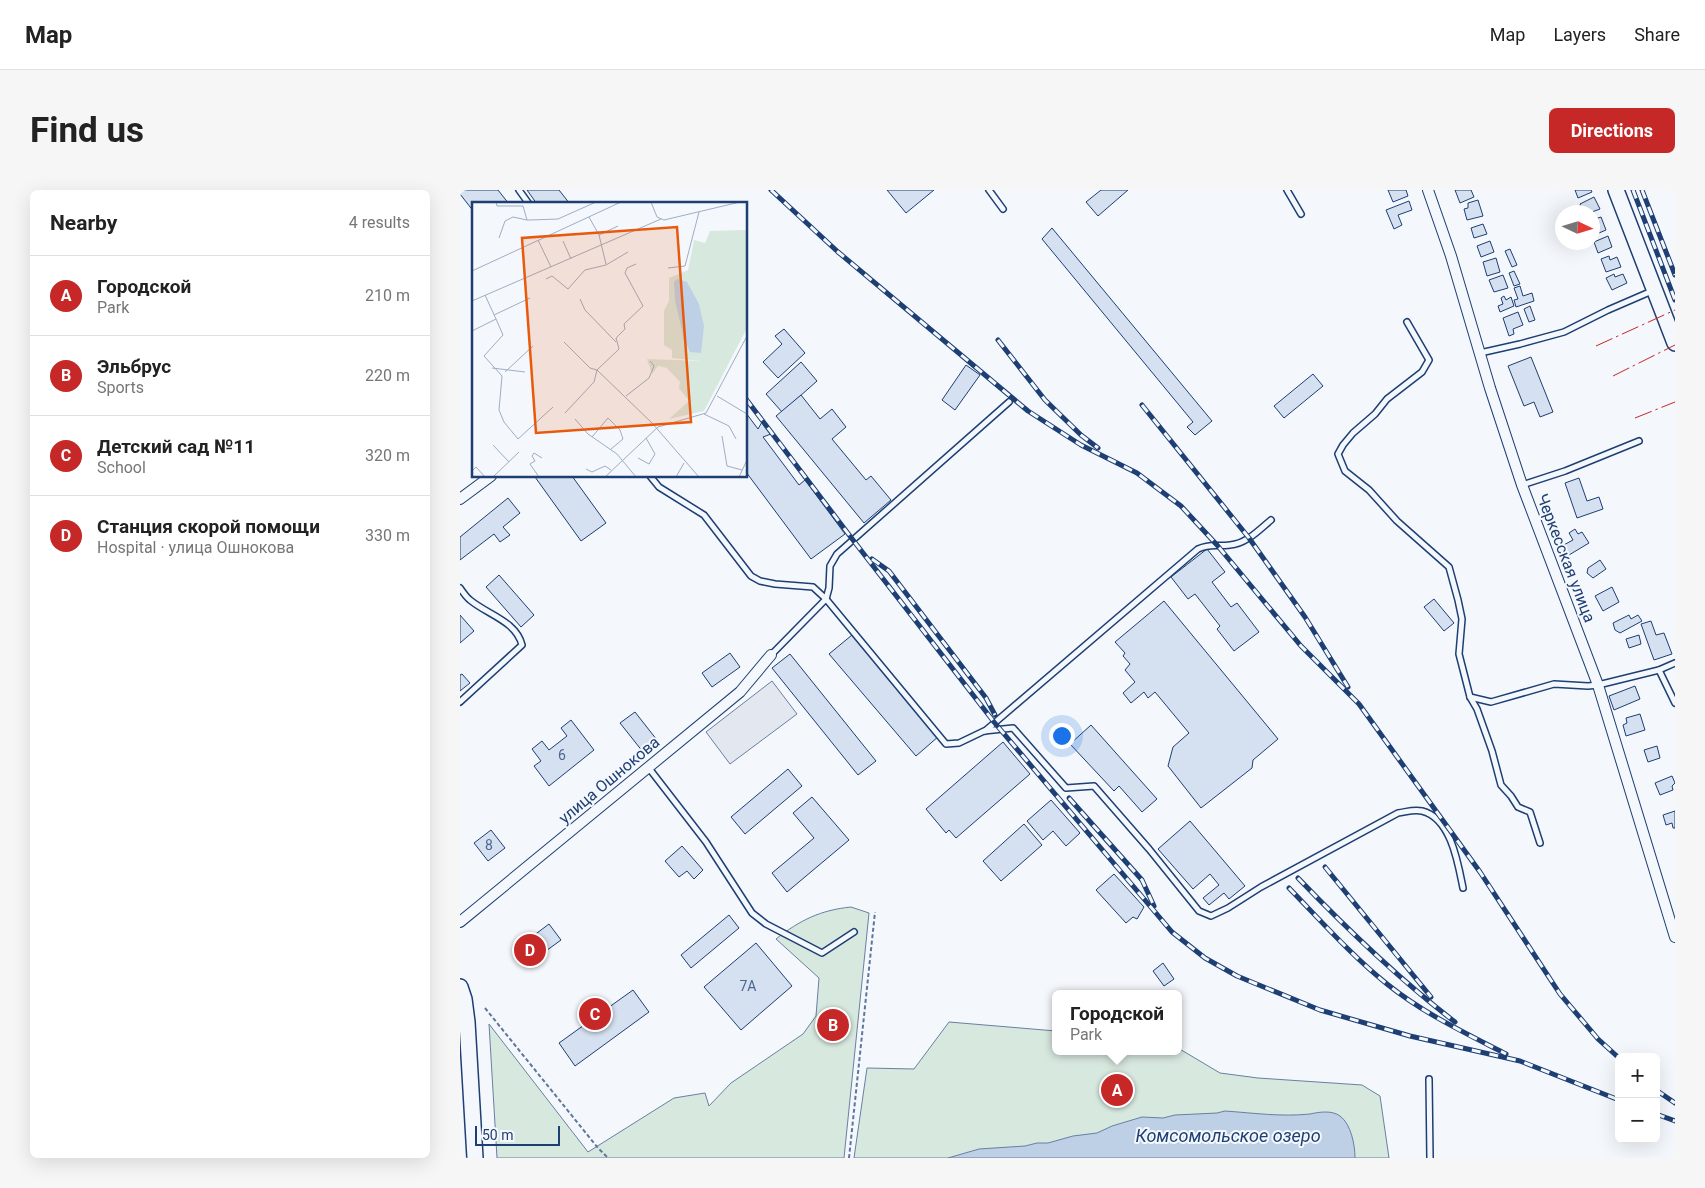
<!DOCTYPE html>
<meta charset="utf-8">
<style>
body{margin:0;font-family:Roboto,sans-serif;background:#f6f6f6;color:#222}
.controls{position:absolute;right:15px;bottom:15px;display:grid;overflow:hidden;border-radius:8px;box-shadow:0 5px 20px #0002}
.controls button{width:45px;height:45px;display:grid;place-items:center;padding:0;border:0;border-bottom:1px solid #e0e0e0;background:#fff;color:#222;font:25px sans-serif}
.compass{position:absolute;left:1095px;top:15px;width:45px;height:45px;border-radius:50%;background:#fff;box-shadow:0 5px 20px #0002;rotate:94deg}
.scale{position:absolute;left:15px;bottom:12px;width:85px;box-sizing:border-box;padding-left:5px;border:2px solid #1d3f73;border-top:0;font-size:14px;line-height:18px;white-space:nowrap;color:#1d3f73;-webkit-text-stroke:4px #f4f7fb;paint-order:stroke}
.you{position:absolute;left:601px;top:545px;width:18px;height:18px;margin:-12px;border:4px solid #fff;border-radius:50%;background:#1a73e8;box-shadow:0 0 0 8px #1a73e833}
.badge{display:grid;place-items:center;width:32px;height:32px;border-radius:50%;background:#c62828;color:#fff;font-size:16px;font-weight:700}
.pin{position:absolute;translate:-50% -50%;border:2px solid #fff;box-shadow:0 1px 5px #0006}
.popup{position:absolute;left:592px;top:800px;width:130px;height:65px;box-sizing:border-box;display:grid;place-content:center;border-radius:8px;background:#fff;filter:drop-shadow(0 1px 4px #0005);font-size:16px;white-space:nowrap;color:#767676}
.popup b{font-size:19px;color:#222}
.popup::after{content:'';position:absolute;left:50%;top:100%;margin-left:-10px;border:10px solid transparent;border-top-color:#fff}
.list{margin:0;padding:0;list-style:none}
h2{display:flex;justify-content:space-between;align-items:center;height:65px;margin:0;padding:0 20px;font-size:21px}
h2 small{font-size:16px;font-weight:400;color:#767676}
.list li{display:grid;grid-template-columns:32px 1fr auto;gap:15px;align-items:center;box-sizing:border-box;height:80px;padding:0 20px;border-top:1px solid #e0e0e0}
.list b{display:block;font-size:19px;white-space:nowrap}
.list p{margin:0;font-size:16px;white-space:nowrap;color:#767676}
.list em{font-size:16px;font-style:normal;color:#767676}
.map{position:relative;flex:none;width:1215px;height:968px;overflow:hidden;border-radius:8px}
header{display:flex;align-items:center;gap:30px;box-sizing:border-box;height:70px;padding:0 25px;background:#fff;border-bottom:1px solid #e0e0e0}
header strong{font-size:24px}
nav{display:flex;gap:28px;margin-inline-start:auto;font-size:18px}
.intro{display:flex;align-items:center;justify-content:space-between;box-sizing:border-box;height:120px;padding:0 30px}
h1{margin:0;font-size:35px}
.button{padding:12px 22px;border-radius:8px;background:#c62828;color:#fff;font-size:18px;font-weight:700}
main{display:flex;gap:30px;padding:0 30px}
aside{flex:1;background:#fff;border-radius:8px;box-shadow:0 5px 20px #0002}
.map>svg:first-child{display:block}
</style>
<header>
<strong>Map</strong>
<nav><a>Map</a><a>Layers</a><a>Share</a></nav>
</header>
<div class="intro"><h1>Find us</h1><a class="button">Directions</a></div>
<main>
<aside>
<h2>Nearby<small>4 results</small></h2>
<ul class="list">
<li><span class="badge">A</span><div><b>Городской</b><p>Park</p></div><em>210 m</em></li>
<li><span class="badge">B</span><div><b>Эльбрус</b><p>Sports</p></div><em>220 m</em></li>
<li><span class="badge">C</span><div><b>Детский сад №11</b><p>School</p></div><em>320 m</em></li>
<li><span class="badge">D</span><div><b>Станция скорой помощи</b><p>Hospital · улица Ошнокова</p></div><em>330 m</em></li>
</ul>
</aside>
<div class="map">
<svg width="1215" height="968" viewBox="0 0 1215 968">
<rect width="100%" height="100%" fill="#f4f7fb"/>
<g fill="#d7e8df" stroke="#687fa3">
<path d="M391 717 409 723 384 968H37L29 834 128 962 214 908 245 903 249 916 271 893 343 844 356 826 359 788 316 749C340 730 361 720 391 717Z"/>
<polygon points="489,832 596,841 596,861 718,861 718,858 760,883 798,888 902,895 920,906 929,968 394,968 407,878 454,879"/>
</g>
<polygon fill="#e3e8f0" stroke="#687fa3" points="312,491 337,524 270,574 246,542"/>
<path fill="#bed0e5" stroke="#687fa3" d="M765 921C794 923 821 927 850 924 859 922 872 920 880 926 891 934 895 955 895 968H488L519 959 565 956 577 953H588L613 946 637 943 652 936 682 927 703 928 715 925 757 923Z"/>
<g fill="#d5e0f0" stroke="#1d3f73">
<polygon points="0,0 38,0 49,14 14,14 14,22 0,4"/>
<polygon points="67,0 99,0 110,14 77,14"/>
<polygon points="427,0 474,0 446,23"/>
<polygon points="641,0 668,0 638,26 626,12"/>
<polygon points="928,0 946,0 948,6 933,12"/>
<polygon points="995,0 1011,0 1014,7 1000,13"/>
<polygon points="1115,0 1131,0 1132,2 1118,8"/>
<polygon points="1134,7 1140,19 1132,22 1123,22 1120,14"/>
<polygon points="1018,10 1023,26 1007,30 1004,19 1008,18 1008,13"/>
<polygon points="949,11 952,20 938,25 942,35 934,39 926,20"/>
<polygon points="1141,27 1146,40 1132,46 1132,30"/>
<polygon points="1023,34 1027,44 1014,48 1011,38"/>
<polygon points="592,38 752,231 735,245 727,237 733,232 582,49"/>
<polygon points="1148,46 1152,57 1138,63 1134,52"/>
<polygon points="1030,51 1034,62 1021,67 1017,56"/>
<polygon points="1050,59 1057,75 1052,77 1045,61"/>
<polygon points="1149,66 1150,70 1157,67 1161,77 1146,82 1141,69"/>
<polygon points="1036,68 1040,82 1027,86 1023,72"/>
<polygon points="1054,81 1060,94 1054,96 1049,83"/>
<polygon points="1154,84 1155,87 1163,84 1167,93 1152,100 1146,88"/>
<polygon points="1043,85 1048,98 1034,102 1029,90"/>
<polygon points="1060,96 1063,106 1072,103 1074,111 1056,117 1054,110 1058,109 1054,98"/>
<polygon points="1044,106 1046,110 1051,107 1054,116 1040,122 1038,116 1043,114 1041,108"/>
<polygon points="1070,116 1075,130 1069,132 1064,119"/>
<polygon points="1058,122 1063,135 1053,139 1054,144 1049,146 1043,128"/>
<polygon points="324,139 345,163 318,188 303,172 322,154 315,146"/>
<polygon points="1071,167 1093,222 1080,227 1074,212 1064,216 1048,176"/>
<polygon points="341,172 357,191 322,222 306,204"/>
<polygon points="506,175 520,185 495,220 482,210"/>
<polygon points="853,184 863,196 824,228 814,216"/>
<polygon points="341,205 360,229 372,219 386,237 372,249 406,290 411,286 431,310 404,333 316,226"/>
<polygon points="286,223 298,239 302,232 311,244 303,247 339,295 345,290 385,344 351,369 286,282"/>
<polygon points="76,286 112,286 146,333 121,351 75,287"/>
<polygon points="1119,288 1127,311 1139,307 1143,319 1117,328 1105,293"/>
<polygon points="48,308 60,323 43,337 50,345 40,352 34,344 0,370 0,347"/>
<polygon points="1115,339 1118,344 1122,342 1129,353 1104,368 1098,358 1113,350 1109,343"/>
<polygon points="747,359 765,382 752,392 771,417 777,413 799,442 774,461 757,439 760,436 735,404 728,409 711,387"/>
<polygon points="1140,370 1146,379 1133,388 1127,383 1128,378"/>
<polygon points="39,385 74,425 61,437 26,397"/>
<polygon points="1152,397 1159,412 1143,421 1135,406"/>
<polygon points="974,409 994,433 984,441 964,417"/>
<polygon points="704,411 818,549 793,570 792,578 741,618 708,576 713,557 729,543 695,502 688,508 684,502 671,513 663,503 675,492 665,480 670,474 663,466 665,463 655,452"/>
<polygon points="0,425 14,441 0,453"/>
<polygon points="1169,425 1171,429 1178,425 1182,431 1160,443 1155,440 1153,433"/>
<polygon points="1191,431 1196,445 1204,443 1212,464 1194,470 1181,434"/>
<polygon points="392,445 479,546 456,566 369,464"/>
<polygon points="1179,445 1181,454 1169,458 1166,449"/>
<polygon points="270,463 280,477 252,497 242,483"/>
<polygon points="330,464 416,571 398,585 312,478"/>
<polygon points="2,484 10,493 0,501 0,485"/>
<polygon points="1175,496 1180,509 1154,520 1149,506"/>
<polygon points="175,522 197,550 183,562 160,533"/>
<polygon points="1180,524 1185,540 1166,546 1163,535 1167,533 1166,528"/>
<polygon points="111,530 134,560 89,596 74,576 81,571 72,559 82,551 89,560 107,546 101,538"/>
<polygon points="631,535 697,609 682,622 659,596 654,601 610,554"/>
<polygon points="543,552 570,584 496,648 489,640 486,643 466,619"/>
<polygon points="1197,556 1200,568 1188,572 1184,560"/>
<polygon points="328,579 342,596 285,644 271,627"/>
<polygon points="1212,586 1215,593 1212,596 1213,600 1200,605 1195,593"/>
<polygon points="352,607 389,650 327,702 312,683 354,648 333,623"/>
<polygon points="591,610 620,643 606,656 593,641 583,650 567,631"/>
<polygon points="1215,621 1215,638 1213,638 1212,633 1206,635 1203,625"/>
<polygon points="730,631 785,696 769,709 764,703 749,715 743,708 759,695 750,684 733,699 698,659"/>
<polygon points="564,634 582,655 541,691 523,671"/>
<polygon points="31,640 45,658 28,671 14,653"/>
<polygon points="222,656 243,680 234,689 227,681 219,687 205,671"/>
<polygon points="654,684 684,717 677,729 673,727 666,733 636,700"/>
<polygon points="269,725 279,738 231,778 221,765"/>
<polygon points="89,734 101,750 64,777 53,761"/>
<polygon points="296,753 332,796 281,840 244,797"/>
<polygon points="703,773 714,789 704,796 693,781"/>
<polygon points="173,800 189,822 115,876 99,853"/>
</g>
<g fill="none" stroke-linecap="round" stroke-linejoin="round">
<g stroke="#1d3f73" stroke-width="8">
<g id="lane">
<polyline points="59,0 69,14"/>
<polyline points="529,0 543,19"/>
<polyline points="827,0 841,24"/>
<polyline points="947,132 969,170 962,182 927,209 915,224 893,243 883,255 878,264 885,281 909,300 937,331 989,377 998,410 1002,429 999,464 1010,507 1017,519 1032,561 1041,595 1051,606 1058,617 1070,622 1080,653"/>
<polyline points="1020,163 1060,154 1104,142 1148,120 1192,101"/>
<polyline points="190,286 199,297 244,325 291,386 300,391 315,394 353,397 366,409 369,398 370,376 377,364 549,212"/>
<polyline points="1062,295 1105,281 1179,251"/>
<path d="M0 398C3 402 6 407 10 410 28 425 56 431 62 455L0 512"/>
<path d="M311 465 366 409 486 554 499 553 524 541 553 538 606 598 634 596 689 659 739 721 751 726 768 718 801 697 938 623C946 622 954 619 962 621 991 628 998 673 1003 698"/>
<polyline points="1199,480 1215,513"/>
<polyline points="1010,507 1031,512 1094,494 1128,496 1138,495 1199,480 1215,473"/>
<path d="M525 541 738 359C752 353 756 357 770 355 786 354 799 340 811 330"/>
<polyline points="188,577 246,652 292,723 306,734 362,763 394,742"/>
<polyline points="969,889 970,968"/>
</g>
</g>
<g stroke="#1d3f73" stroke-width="12">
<g id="street">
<polyline points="968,0 991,66 1030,198 1062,295 1138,495 1215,747"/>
<polyline points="0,309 31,286"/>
<polyline points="0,732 280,502 311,465"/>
</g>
</g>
<g stroke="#1d3f73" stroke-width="18">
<g id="secondary">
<polyline points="1156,0 1215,153"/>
<polyline points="0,797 4,809 7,832 15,968"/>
</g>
</g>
<g stroke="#5e769c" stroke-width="2" stroke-dasharray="4 2.5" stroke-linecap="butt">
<polyline points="25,818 138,958 148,968"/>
<polyline points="389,968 415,722"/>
</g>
<use href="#lane" stroke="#f4f7fb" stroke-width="5"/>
<use href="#street" stroke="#f4f7fb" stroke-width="10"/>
<use href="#secondary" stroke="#f4f7fb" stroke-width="15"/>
<g stroke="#1d3f73" stroke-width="5">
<g id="rail">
<polyline points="311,0 378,62 568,221 621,255 677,283 721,316 757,355 841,456 899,514 1020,682 1100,804 1138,849 1159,868"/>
<polyline points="1173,0 1215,110"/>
<polyline points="1182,0 1215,85"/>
<polyline points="538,150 585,210 621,245 638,258"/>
<polyline points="286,209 393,350 534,532 712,742 745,768 777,786 860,820 950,846 1060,871 1159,910"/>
<polyline points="682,215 789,348 845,427 888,497"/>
<polyline points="412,369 429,381 526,508 535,525"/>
<polyline points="609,608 682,690 694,716"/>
<polyline points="865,677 971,807"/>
<path d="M838 688C887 739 939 789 995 832"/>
<path d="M829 698C861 731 892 766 927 794 963 823 1005 843 1046 864"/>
<polyline points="1196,900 1215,913"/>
<polyline points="1196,924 1215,931"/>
</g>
</g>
<use href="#rail" stroke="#f4f7fb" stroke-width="3" stroke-dasharray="9" stroke-linecap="butt"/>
<g stroke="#c62828" stroke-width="1" stroke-dasharray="18 4 2.5 4" stroke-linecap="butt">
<polyline points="1136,156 1215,120"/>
<polyline points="1153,186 1215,155"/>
<polyline points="1175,228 1215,212"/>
</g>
</g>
<g text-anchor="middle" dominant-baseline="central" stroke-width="4" stroke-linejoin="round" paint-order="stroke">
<g font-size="14" fill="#4b6792">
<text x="102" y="565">6</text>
<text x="29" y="655">8</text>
<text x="288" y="796">7А</text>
</g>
<g font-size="16" fill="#1d3f73" stroke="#f4f7fb">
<text transform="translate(1106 368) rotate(69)">Черкесская улица</text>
<text transform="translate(149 590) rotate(-40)">улица Ошнокова</text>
</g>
<g font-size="18" font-style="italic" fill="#1d3f73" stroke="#f4f7fb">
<text x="768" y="945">Комсомольское озеро</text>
</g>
</g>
<g transform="translate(12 12)">
<rect width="275" height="275" fill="#f4f7fb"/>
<path d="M272 28 275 29V126L232 209 197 217 217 199 207 186 208 180 195 166 186 164 180 172 175 157 229 159 200 156V148L192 143V109L197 99V76L216 68 222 38 233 41 238 29Z" fill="#d7e8df"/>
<path d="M205 77 215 80 227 102 232 124 229 151 218 150 212 137 203 98 202 80Z" fill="#bed0e5"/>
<path fill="none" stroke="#9eadc5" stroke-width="1" d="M24 0 25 4H51L55 18H58L86 17 124 0M179 0 185 15 192 18 268 0M117 15 127 33 134 62M127 33 146 24M27 36 33 19 41 15 55 18M66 38 79 65M91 39 99 57M164 62 155 66 153 71 171 104 152 122 153 127 144 136 147 147 125 168 180 221 227 275M196 66 213 64 227 10M0 69 149 0M74 77 80 74 96 87 113 68 134 63 156 50M108 97 113 108 144 140M0 99 189 17M22 113 58 96M24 117 31 133 12 154 30 174 27 208 32 220 46 237 81 205M0 129 24 117 13 93M92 140 118 166 125 168 122 180 93 211M20 166 53 170M33 170 61 144M154 194 177 176 182 164 178 159M245 194 275 212M232 212 257 224 264 237M103 217 116 232 145 252 164 275M250 234 255 264 270 268M120 235 136 216 148 228 151 237 139 247M21 243 37 260M166 256 177 262 183 252 174 236M114 267 120 270 133 264 139 268M0 269 4 265 13 275M21 275 47 250M67 275 58 262 63 259 60 254 62 251 70 256M133 275 186 225 234 211 275 134M204 275 212 261M267 275 275 258"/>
<path fill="#e8590c" fill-opacity="0.15" stroke="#e8590c" stroke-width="2.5" d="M205 25 219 220 64 231 50 36Z"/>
<rect width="275" height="275" fill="none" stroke="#1d3f73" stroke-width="2.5"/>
</g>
</svg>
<div class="controls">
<button>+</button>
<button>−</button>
</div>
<svg class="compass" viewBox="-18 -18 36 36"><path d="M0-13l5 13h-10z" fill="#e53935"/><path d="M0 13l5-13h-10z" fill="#767676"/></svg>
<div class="scale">50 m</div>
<div class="you"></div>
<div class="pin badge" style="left:657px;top:900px">A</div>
<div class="popup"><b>Городской</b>Park</div>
<div class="pin badge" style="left:373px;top:835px">B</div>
<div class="pin badge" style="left:135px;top:824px">C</div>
<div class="pin badge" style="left:70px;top:760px">D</div>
</div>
</main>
